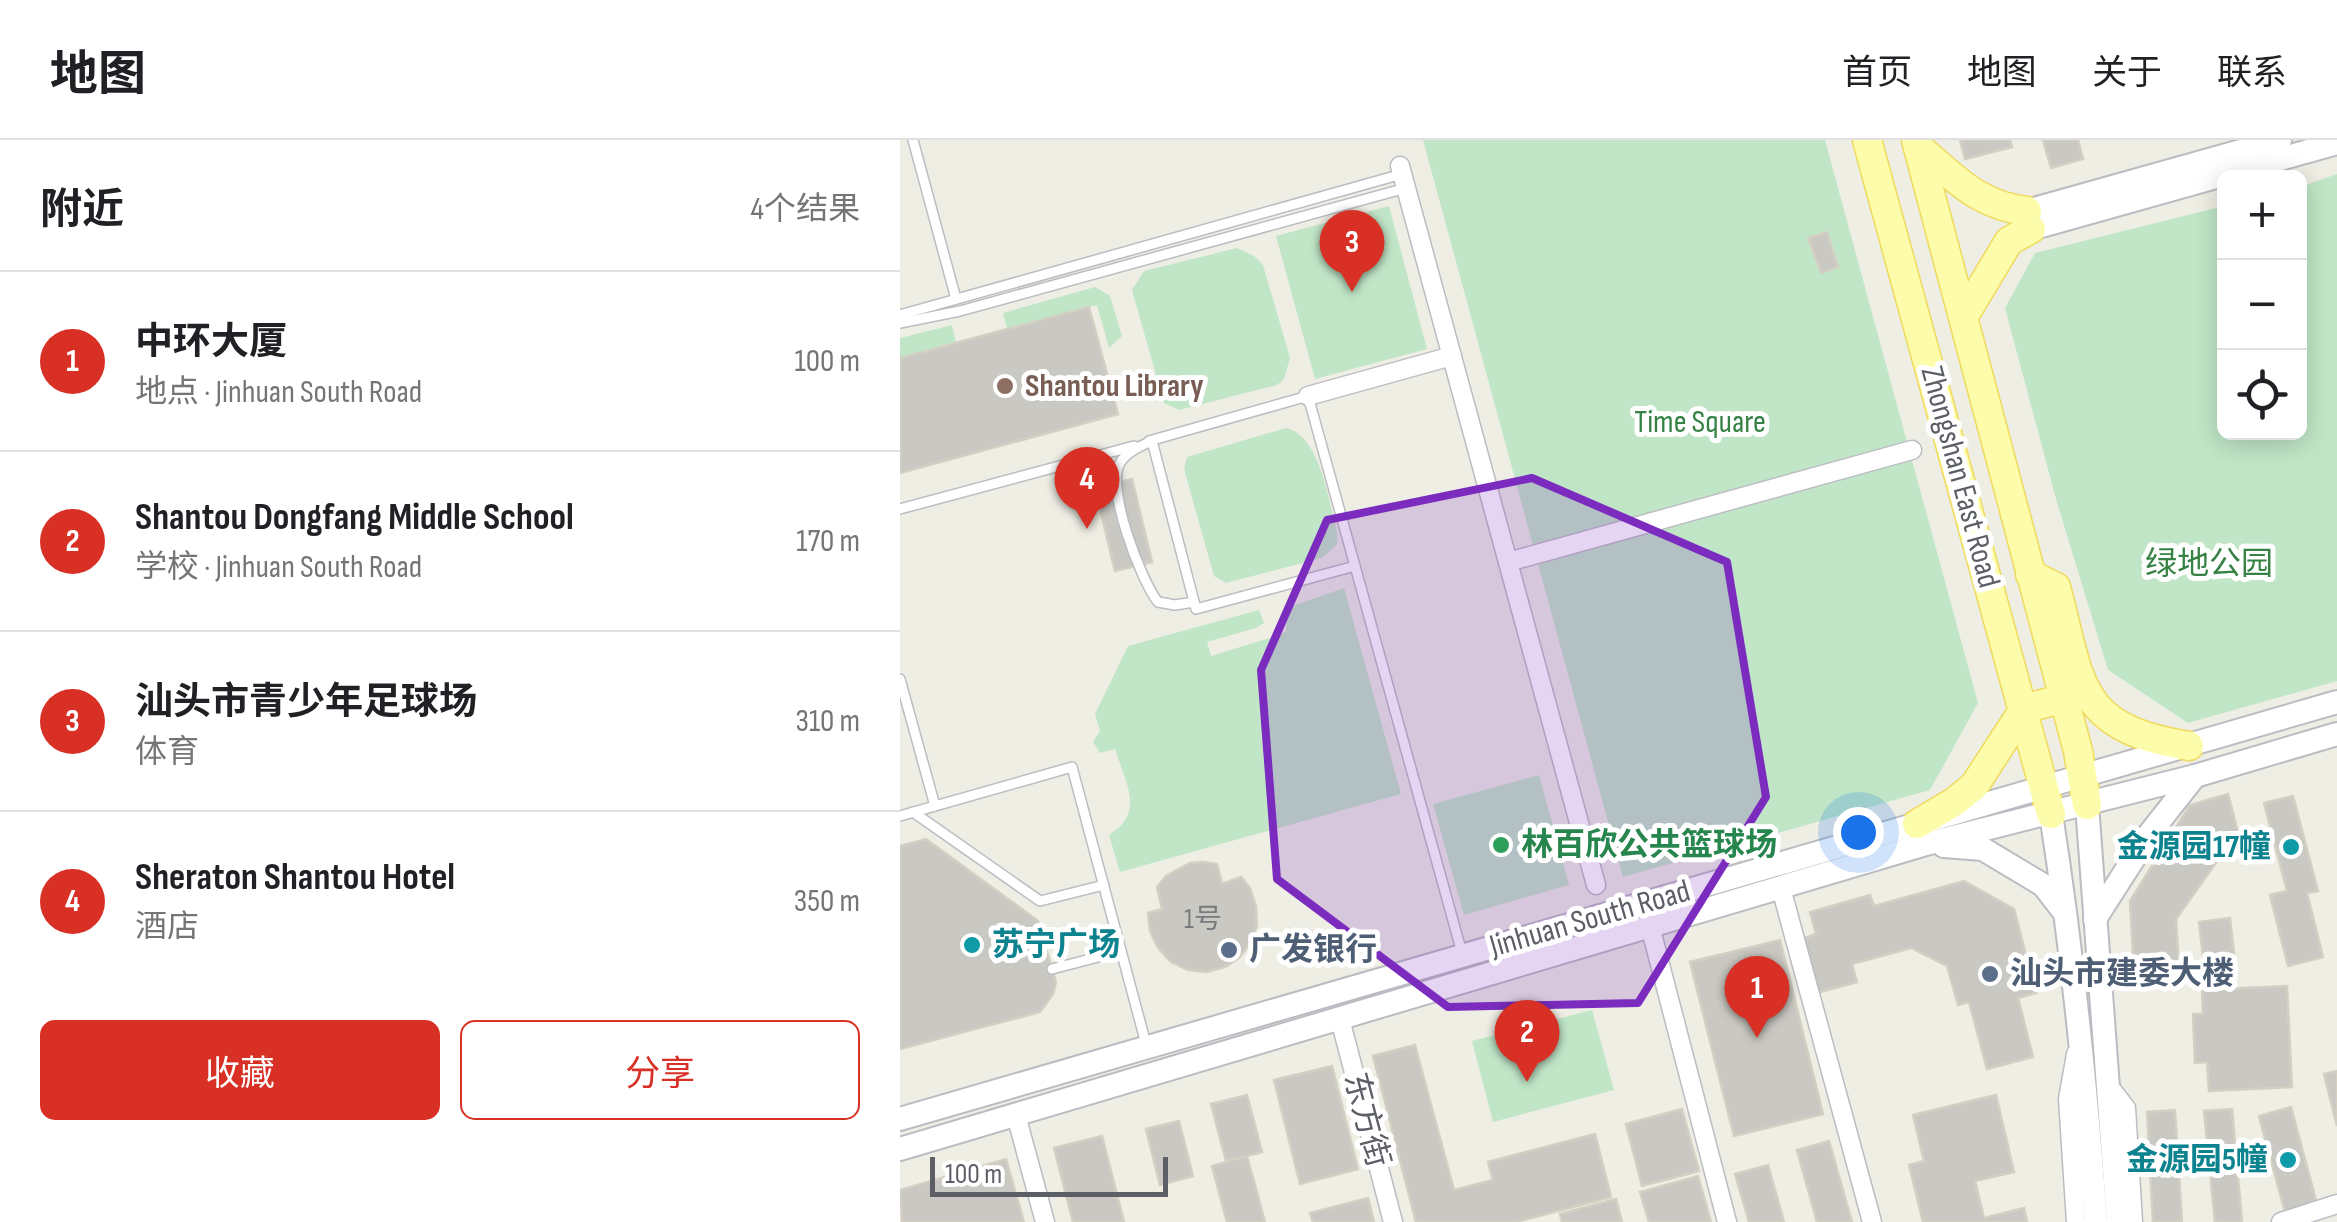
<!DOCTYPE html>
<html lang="zh">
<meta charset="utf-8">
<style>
body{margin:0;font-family:"Sofia Sans Condensed","Noto Sans SC",sans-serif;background:#f2f2f2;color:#202124}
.controls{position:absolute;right:30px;top:30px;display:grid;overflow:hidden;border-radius:15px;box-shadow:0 5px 25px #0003}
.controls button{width:90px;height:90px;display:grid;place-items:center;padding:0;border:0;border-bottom:2px solid #e0e0e0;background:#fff;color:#202124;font:50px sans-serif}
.scale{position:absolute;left:30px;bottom:25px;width:238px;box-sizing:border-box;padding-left:10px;border:5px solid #5c5f65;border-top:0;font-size:28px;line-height:35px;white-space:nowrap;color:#5c5f65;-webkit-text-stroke:8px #fff;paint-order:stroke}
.you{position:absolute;left:958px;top:692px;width:35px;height:35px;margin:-25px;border:8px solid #fff;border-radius:50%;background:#1a73e8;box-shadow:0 0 0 15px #1a73e833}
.badge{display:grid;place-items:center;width:65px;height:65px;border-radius:50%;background:#d93025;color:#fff;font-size:32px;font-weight:700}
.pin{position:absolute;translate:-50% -82px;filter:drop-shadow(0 2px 5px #0008)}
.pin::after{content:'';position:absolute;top:52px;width:35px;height:30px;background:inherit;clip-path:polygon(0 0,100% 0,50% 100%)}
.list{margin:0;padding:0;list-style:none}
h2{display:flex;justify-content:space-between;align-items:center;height:130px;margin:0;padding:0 40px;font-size:42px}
h2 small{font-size:32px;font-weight:400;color:#757577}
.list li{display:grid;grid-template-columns:65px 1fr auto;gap:30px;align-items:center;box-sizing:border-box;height:180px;padding:0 40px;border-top:2px solid #e0e0e0}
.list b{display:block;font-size:38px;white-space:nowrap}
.list p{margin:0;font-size:32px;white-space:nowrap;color:#757577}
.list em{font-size:32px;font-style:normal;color:#757577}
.actions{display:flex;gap:20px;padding:30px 40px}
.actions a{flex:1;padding:22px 0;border:2px solid #d93025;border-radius:15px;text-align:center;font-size:35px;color:#d93025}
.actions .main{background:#d93025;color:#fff}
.icon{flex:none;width:55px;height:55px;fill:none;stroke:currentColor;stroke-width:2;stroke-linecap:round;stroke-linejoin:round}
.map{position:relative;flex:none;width:1437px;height:1082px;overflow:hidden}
header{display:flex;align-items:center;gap:60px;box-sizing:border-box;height:140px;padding:0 50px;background:#fff;border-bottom:2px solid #e0e0e0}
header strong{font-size:48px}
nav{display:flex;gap:55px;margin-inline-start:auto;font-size:35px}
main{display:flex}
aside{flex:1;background:#fff}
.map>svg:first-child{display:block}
</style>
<header>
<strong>地图</strong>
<nav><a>首页</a><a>地图</a><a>关于</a><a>联系</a></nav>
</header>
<main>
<aside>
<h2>附近<small>4个结果</small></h2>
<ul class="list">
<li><span class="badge">1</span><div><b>中环大厦</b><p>地点 · Jinhuan South Road</p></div><em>100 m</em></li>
<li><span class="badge">2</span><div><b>Shantou Dongfang Middle School</b><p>学校 · Jinhuan South Road</p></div><em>170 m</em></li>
<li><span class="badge">3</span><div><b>汕头市青少年足球场</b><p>体育</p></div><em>310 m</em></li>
<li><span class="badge">4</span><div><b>Sheraton Shantou Hotel</b><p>酒店</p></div><em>350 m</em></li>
</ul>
<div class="actions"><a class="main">收藏</a><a>分享</a></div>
</aside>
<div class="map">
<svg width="1437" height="1082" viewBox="0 0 1437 1082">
<rect width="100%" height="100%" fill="#eeeee4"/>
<g fill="#c1e6c7">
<polygon points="523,0 925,0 1078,563 1030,650 723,737"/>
<polygon points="1437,34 1437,541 1288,583 1208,530 1156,359 1105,168 1135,113 1324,66 1324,292 1400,292 1400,47"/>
<polygon points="489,66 527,209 415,239 376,96"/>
<polygon points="337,108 354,116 363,125 390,218 384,239 377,245 279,270 264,263 232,150 244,131"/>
<polygon points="195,147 210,156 222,196 209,208 197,165 107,189 103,173"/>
<polygon points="52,185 56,203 0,218 0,198"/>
<path d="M386 288C420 295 429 362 437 392V404L422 418 326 443 314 436 284 329 287 317Z"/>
<path d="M444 448 501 654 220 732 209 695C246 673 225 642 215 609L200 613 193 602 200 591 195 574 228 506 359 470 364 483 356 488 307 502 311 516 379 495 386 491 387 468Z"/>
<polygon points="639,635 669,745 564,775 533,664"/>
<polygon points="692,870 714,950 593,982 572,901"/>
</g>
<g fill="#cac8c2" stroke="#d3d0c3" stroke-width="2.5">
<polygon points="1060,0 1110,0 1112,7 1065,19"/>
<polygon points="1143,0 1178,0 1183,19 1151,28"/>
<polygon points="927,92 938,127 921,133 908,98"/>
<polygon points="189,167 218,274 0,333 0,218"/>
<polygon points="232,339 252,422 215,431 195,348"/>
<polygon points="1328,654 1343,711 1320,717 1276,779 1279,827 1234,830 1230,761 1290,665"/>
<polygon points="1393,656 1418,751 1407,753 1423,817 1388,826 1370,755 1387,751 1364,663"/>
<polygon points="26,699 138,781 156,842 153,854 140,872 0,909 0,706"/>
<polygon points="303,722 317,724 322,744 341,737 350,748 356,766 357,785 351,802 340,817 325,827 306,832 288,830 271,822 258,808 250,791 248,773 262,769 257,747 266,736 290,723"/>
<polygon points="1064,741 1114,769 1136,853 1118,858 1133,917 1087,929 1069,862 1058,865 1047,826 1011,808 952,824 957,842 913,854 898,800 916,794 910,772 970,755 974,766"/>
<polygon points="1330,778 1336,830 1305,834 1299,782"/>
<polygon points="880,800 923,974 834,996 790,822"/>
<polygon points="1387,846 1392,947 1309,951 1307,922 1295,923 1293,874 1303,874 1302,850"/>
<polygon points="515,905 554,1050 593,1040 588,1022 695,994 711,1057 616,1082 516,1082 473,916"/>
<polygon points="432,926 458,1029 400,1044 374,940"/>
<polygon points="1437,931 1437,986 1424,934"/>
<polygon points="347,955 362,1012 326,1021 311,964"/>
<polygon points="1096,955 1114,1032 1075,1041 1084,1078 1124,1068 1127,1082 1023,1082 1009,1025 1024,1021 1013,975"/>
<polygon points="1391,967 1417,1064 1385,1072 1359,976"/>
<polygon points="782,969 799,1031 742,1046 726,984"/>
<polygon points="1332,969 1342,1082 1315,1082 1304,971"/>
<polygon points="1275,970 1282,1082 1253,1082 1247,972"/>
<polygon points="279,981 293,1036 260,1045 246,989"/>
<polygon points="202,996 224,1082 173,1082 154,1008"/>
<polygon points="929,1001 952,1082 917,1082 897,1010"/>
<polygon points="347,1016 365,1082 327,1082 312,1026"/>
<polygon points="106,1019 124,1082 2,1082 0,1050"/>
<polygon points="868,1025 884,1082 849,1082 835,1034"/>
<polygon points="798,1036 811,1082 749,1082 740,1052"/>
<polygon points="468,1058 474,1082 413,1082 410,1073"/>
<polygon points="716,1059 722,1082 662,1082 660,1074"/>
</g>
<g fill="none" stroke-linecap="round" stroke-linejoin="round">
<g stroke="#bcbdc3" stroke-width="12">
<g id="lane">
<polyline points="13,0 56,159"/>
<polyline points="0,175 502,34"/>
<polyline points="0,183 60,171 506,48"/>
<polyline points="249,301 408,256 455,426"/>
<polyline points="0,369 234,306"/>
<path d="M294 462 275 465 258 462C241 441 205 347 220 323 227 311 241 306 252 301L296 469 455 426 562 813"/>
<polyline points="0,539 35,666"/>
<polyline points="13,672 140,761 204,745"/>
<polyline points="0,676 172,627 246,904"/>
<polyline points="152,829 221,811"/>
</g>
</g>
<g stroke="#bcbdc3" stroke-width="21">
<g id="street">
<polyline points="500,26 696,745"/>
<polyline points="408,256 552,216"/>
<polyline points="608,422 1012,310"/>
<polyline points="881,748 972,1082"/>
<polyline points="750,786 827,1082"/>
<polyline points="440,879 493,1082"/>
<polyline points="1176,914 1168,959 1176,1082"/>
<polyline points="1208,945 1226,968 1233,1082"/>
<polyline points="116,975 145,1082"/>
<polyline points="1381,1082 1437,1064"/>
</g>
</g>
<g stroke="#babcc2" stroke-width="26">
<g id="secondary">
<polyline points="1127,71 1380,0"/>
<polyline points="1131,89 1437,3"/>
<polyline points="1187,665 1218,1082"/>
<path d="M1151 674C1172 809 1186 945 1196 1082"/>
<polyline points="1044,706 1083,709 1143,745 1164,772"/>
<polyline points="1195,779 1250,693 1295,636"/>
<polyline points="0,979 1437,562"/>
<polyline points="0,1009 1026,704 1295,636 1437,594"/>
</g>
</g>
<g stroke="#efda5d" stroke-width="31">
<g id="primary">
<polyline points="967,0 1151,674"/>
<polyline points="1016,0 1178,611 1187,665"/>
<path d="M1018 7C1054 37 1078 66 1127 71"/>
<polyline points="1064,176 1109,101 1131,89"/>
<path d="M1130 434 1156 447C1182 544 1175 588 1289 606"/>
<polyline points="1017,684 1054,662 1074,646 1124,569 1164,558"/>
</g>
</g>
<use href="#lane" stroke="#fff" stroke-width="9"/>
<use href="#street" stroke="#fff" stroke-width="18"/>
<use href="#secondary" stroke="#fff" stroke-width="22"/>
<use href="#primary" stroke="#fdfcab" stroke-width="28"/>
</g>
<path fill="#7b2cbf" fill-opacity="0.2" stroke="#7b2cbf" stroke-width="8" stroke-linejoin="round" d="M632 338 827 422 866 657 738 863 548 867 377 739 361 530 427 380Z"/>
<circle fill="#8d6e63" stroke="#fff" stroke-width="4" cx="105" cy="246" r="10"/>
<circle fill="#2e9e5b" stroke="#fff" stroke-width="4" cx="601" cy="705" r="10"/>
<g fill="#0f9aa8" stroke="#fff" stroke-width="4">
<circle cx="1391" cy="707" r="10"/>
<circle cx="72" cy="805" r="10"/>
<circle cx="1388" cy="1020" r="10"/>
</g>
<g fill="#5c6f8a" stroke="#fff" stroke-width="4">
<circle cx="329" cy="810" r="10"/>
<circle cx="1090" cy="834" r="10"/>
</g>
<g text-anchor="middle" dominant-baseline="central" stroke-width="10" stroke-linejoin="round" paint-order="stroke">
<g font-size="28" fill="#78797c">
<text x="303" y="779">1号</text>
</g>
<g font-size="32" font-weight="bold" fill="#785e54" stroke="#fff" text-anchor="start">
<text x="125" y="246">Shantou Library</text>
</g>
<g font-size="32" fill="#368244" stroke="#fff">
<text x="800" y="282">Time Square</text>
<text x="1309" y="424">绿地公园</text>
</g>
<g font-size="32" fill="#5c5f65" stroke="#fff">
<text transform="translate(1060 337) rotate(75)">Zhongshan East Road</text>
<text transform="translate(690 779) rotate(-16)">Jinhuan South Road</text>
<text transform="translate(466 980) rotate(75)">东方街</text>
</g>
<g font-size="32" font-weight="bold" fill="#27864d" stroke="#fff" text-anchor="start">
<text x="621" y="705">林百欣公共篮球场</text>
</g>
<g font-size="32" font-weight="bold" fill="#0d838f" stroke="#fff" text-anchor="end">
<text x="1371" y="707">金源园17幢</text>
<text x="92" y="805" text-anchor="start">苏宁广场</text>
<text x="1368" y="1020">金源园5幢</text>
</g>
<g font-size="32" font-weight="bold" fill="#4e5e75" stroke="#fff" text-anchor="start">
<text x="349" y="810">广发银行</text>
<text x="1110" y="834">汕头市建委大楼</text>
</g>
</g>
</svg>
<div class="controls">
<button>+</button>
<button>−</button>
<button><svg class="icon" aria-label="locate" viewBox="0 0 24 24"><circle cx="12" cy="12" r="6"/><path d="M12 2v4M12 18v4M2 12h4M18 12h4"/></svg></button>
</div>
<div class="scale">100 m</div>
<div class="you"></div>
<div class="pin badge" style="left:857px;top:898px">1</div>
<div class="pin badge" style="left:627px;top:942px">2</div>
<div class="pin badge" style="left:452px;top:152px">3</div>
<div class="pin badge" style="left:187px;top:389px">4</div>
</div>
</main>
